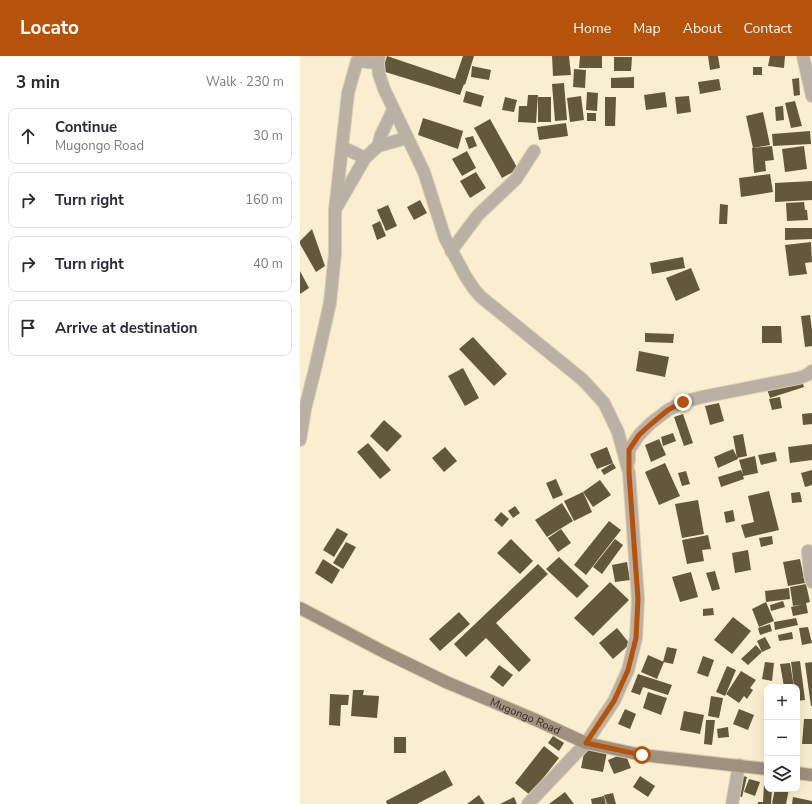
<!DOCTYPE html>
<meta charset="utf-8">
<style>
body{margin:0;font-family:"Nunito Sans",sans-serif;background:#f2f2f3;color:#2b2b33}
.controls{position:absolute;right:12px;bottom:12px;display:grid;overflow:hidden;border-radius:8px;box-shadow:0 4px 16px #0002}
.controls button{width:36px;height:36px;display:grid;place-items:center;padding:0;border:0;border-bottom:1px solid #e1e1e2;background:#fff;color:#2b2b33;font:20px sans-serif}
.stop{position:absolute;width:12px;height:12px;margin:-9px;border:3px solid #b45309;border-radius:50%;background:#fff}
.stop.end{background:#b45309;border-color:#fff;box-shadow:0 1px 4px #0008}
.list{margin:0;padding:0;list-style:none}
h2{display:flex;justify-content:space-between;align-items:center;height:52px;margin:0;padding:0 16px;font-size:17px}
h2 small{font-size:13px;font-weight:400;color:#7c7c81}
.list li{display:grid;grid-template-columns:26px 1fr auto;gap:12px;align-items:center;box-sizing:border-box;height:56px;margin:0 8px 8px;padding:0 8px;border:1px solid #e1e1e2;border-radius:8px}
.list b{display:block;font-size:15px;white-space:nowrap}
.list p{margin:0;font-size:13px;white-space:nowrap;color:#7c7c81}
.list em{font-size:13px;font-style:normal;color:#7c7c81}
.icon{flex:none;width:22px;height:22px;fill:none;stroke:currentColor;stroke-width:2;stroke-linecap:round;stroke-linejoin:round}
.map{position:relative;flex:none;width:512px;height:748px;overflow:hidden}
header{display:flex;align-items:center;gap:24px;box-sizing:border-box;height:56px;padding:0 20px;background:#b45309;color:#fff}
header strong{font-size:19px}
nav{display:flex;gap:22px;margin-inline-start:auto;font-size:14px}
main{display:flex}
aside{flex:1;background:#fff}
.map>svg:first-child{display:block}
</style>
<header>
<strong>Locato</strong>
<nav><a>Home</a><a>Map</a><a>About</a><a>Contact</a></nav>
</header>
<main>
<aside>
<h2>3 min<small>Walk · 230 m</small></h2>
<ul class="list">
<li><svg class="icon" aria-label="ahead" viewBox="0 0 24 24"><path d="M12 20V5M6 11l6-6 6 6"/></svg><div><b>Continue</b><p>Mugongo Road</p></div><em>30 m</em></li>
<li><svg class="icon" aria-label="right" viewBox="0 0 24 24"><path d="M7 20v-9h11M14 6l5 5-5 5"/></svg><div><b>Turn right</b></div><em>160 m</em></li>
<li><svg class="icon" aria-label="right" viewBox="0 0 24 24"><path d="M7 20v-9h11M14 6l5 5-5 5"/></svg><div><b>Turn right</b></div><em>40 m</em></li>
<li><svg class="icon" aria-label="arrive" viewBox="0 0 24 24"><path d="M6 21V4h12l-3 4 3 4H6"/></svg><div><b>Arrive at destination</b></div></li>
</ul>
</aside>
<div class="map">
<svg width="512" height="748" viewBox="0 0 512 748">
<rect width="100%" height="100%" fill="#f9efd0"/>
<g fill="#62593c">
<polygon points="87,0 155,23 163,0 174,0 165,29 164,28 160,39 82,15"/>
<polygon points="252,0 269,0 271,19 253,20"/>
<polygon points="280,0 302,0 302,12 279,12"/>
<polygon points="408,0 418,0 420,12 410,14"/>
<polygon points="470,0 485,0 484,12 468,10"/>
<polygon points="314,1 332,1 331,15 314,15"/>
<polygon points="172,10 191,14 189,24 171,21"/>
<rect x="453" y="11" width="9" height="8"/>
<polygon points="274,13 286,14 285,32 273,31"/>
<polygon points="334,21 334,32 311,32 311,22"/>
<polygon points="499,22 500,39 494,40 492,23"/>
<polygon points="419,23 421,34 400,38 398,26"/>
<polygon points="264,27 267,64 255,65 252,28"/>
<polygon points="166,35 184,40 181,51 163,46"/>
<polygon points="287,36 298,37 297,55 286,54"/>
<polygon points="365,36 367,51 346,54 344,39"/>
<polygon points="228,39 238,39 236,67 218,66 219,50 227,50"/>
<polygon points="281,40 284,64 270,66 267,42"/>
<polygon points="389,40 391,56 377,58 375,41"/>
<polygon points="205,41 217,44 214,56 202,54"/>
<rect x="238" y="41" width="13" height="25"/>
<polygon points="305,41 316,41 315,70 305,70"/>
<polygon points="495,45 502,70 491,72 485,47"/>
<polygon points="483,50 484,64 476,65 475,51"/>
<polygon points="463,56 470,89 453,92 446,60"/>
<rect x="287" y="57" width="9" height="8"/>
<polygon points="123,62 163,75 158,93 118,79"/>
<polygon points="190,63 218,113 202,122 174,72"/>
<polygon points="266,67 268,80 239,84 237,71"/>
<polygon points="510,75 511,88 473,90 472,78"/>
<polygon points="173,80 177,90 169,93 165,82"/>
<polygon points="472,90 474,104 465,105 466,115 454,117 452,92"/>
<polygon points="504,90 507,113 485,116 482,93"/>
<polygon points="167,95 176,112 162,120 152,103"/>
<polygon points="176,116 186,132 170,142 160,125"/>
<polygon points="470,118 473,136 441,141 439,122"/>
<polygon points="512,125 512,144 475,146 475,127"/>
<polygon points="120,144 127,157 114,164 107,151"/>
<polygon points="504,146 505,154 507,154 508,164 487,165 486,147"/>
<polygon points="420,148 428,149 427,168 419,168"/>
<polygon points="88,149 97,170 86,175 77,154"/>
<polygon points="80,165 86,180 77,184 72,169"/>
<polygon points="485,172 512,172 512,183 485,184"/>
<polygon points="12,173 25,210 16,216 0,188 0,185"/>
<polygon points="511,186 512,206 505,207 507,218 489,220 485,189"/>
<polygon points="383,201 385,212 352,218 350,207"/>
<polygon points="391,212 400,234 376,245 366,222"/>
<polygon points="0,215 9,232 0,238"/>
<polygon points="510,259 512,274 512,290 505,291 501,260"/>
<polygon points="462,270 481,270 482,287 462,287"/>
<polygon points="345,277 374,278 373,287 345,286"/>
<polygon points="173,281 207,318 194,330 159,293"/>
<polygon points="339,295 369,301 365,321 336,315"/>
<polygon points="163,312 179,342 165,350 148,320"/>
<polygon points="501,322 504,331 470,342 467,333"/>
<polygon points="480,341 482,352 472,354 469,343"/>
<polygon points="419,347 424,365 410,369 405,350"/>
<polygon points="512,357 512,368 503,369 502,358"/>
<polygon points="383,358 393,387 384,390 374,361"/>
<polygon points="84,364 102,380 87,396 70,380"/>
<polygon points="373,377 376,385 363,390 361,381"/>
<polygon points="443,378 447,400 437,402 433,380"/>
<polygon points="359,383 366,399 351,406 345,389"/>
<polygon points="68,387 91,414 80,423 57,396"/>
<polygon points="512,388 512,404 490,407 488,391"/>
<polygon points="145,391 157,405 144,416 132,402"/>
<polygon points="307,391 313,407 297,413 290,398"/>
<polygon points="433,393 438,403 418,412 414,401"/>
<polygon points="475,396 477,405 461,409 458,399"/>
<polygon points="455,400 458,417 443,420 444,423 421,431 418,421 441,414 443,418 439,404"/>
<polygon points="313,407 316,412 304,419 301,414"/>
<polygon points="365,407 380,440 359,449 345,416"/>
<polygon points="512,414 512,429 505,431 501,417"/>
<polygon points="386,415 390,428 382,430 378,417"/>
<polygon points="256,423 263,439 253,443 246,427"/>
<polygon points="300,424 311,439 293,451 283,436"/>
<polygon points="469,435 479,474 445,482 441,469 454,466 448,440"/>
<polygon points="283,436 292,456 274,465 264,445"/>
<polygon points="500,436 502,446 492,447 491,437"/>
<polygon points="398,444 404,478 382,482 375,448"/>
<polygon points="262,447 273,465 247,481 235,464"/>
<polygon points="215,450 220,457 213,462 208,455"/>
<polygon points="433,454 435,465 426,467 424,456"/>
<polygon points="201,456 209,463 202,471 194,464"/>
<polygon points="309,465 321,474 286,519 274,509"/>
<polygon points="37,472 48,478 34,501 23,494"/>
<polygon points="261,473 271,487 258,496 248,482"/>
<polygon points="408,479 411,493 402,494 404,505 387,508 382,484"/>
<polygon points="472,480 473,488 461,491 459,482"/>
<polygon points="211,483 233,505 220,518 197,497"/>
<polygon points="315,483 323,489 302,518 293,511"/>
<polygon points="46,486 56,491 43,513 33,507"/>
<polygon points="448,494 451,514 435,517 432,497"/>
<polygon points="259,501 289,530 277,542 246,513"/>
<polygon points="23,503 40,514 32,528 15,517"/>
<polygon points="500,503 505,527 488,530 483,506"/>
<polygon points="327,506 330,524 315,526 312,509"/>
<polygon points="238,508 248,518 196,567 231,604 219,616 186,582 166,601 154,588"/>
<polygon points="415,515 420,533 412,535 406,517"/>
<polygon points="391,516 398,541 380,546 372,521"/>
<polygon points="310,526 329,544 293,580 274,562"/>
<polygon points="506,528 510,546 506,547 508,557 493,560 491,551 504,548 493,550 490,531"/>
<polygon points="489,532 490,543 466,546 465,535"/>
<polygon points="483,545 485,551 471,555 470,549"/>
<polygon points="466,546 474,565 459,571 452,553"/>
<polygon points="413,552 414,559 403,560 403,553"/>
<polygon points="159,556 170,568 140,595 129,583"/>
<polygon points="433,561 451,575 432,598 414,584"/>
<polygon points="496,562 498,569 475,574 474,566"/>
<polygon points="470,568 472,575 460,579 458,572"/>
<polygon points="508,571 512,587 502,589 499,572"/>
<polygon points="317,572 330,588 313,603 299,587"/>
<polygon points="492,576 493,583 479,585 478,579"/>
<polygon points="465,581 471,592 462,596 457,585"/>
<polygon points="456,589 462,596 448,609 441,603"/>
<polygon points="367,591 377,593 373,608 363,606"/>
<polygon points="348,599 364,606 357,623 341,616"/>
<polygon points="403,600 414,604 408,621 397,617"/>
<polygon points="500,605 505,644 497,645 497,631 494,631 491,606"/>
<polygon points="465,606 474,607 472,625 462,623"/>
<polygon points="512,606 512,650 511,650 505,607"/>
<polygon points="490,607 494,631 484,631 480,608"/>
<polygon points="199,609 213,619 203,631 190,621"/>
<polygon points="427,610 436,614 425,640 416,636"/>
<polygon points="441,615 456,624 450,632 453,634 447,643 444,640 439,647 426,638"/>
<polygon points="338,618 372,629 368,639 343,631 340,639 331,636"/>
<polygon points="53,634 64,634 63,639 79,640 77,662 51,660"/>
<polygon points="348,636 367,642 361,659 343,652"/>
<polygon points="30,638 49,639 48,649 41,649 40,670 29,669"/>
<polygon points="411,640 423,642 419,662 408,660"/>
<polygon points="325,653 336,658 330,673 318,668"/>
<polygon points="439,653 454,659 448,674 433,668"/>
<polygon points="384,655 404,659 400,678 380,674"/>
<polygon points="504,663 512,663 512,688 502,688"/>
<polygon points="406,664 415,664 412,689 404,688"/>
<polygon points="428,671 429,681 418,682 417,673"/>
<polygon points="253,680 264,687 259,695 248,687"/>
<rect x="94" y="681" width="12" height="16"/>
<polygon points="244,690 259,702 230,739 215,727"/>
<polygon points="285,692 307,696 303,716 281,712"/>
<polygon points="325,697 331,712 314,718 308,704"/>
<polygon points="145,714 153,729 117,748 87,748 86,745"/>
<polygon points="439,719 447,721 442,741 435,740"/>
<polygon points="340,720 355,730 348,741 333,731"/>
<polygon points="449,723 460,726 455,740 444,736"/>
<polygon points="464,728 467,729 467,733 472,733 471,748 458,748 458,746 463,746"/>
<polygon points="475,733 489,733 486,748 472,748"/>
<polygon points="265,736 274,748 249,748"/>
<polygon points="313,737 316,748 307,748 304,739"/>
<polygon points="179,739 185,748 167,748"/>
<polygon points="304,740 306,748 292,748 291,743"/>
<polygon points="214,741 217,748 200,748"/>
<polygon points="493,741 512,745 512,748 492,748"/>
</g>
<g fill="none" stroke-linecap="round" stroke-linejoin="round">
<g stroke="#d5cdb1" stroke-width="14">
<g id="street">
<polyline points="79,0 78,7 79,18 84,33 124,116 145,182 166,221 174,233 181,241 283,324 304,347 318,376 329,417 338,543 336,582 328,614 314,645 286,687 228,748"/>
<polyline points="503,0 512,40"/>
<polyline points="78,7 57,5 48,37 35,154 65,102 78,90 107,82"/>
<polyline points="78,90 81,79 93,54"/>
<polyline points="42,91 65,102"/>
<polyline points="151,195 178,159 216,123 234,95"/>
<polyline points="0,384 5,353 15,313 30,247 35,197 35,154"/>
<polyline points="329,405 329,394 339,379 351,367 368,354 383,346 402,341 499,322 507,319 512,315"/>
<polyline points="508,495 510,519 512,526"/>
<polyline points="432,748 439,709"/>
</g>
</g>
<g stroke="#d5cdb1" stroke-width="14">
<g id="secondary">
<path id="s1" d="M0 552 84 596 146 626 236 664 286 687 342 699 467 713"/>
<polyline points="497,717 512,719"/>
</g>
</g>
<use href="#street" stroke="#bab0a4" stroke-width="12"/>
<use href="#secondary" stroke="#a0917f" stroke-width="12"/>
</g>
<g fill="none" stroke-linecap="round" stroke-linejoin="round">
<polyline stroke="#b45309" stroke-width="5" points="342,699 286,687 314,645 328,614 336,582 338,543 329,417 329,394 339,379 351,368 368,354 383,346"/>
</g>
<g text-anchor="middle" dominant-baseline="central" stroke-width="4" stroke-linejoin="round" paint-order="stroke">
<g font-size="11" fill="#333024" stroke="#fff">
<text stroke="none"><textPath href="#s1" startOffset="250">Mugongo Road</textPath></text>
</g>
</g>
</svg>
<div class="controls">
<button>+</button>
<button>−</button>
<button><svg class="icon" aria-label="layers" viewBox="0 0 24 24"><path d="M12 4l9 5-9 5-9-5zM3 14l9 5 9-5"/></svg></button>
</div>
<div class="stop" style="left:342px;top:699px"></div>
<div class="stop end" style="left:383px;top:346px"></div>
</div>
</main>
